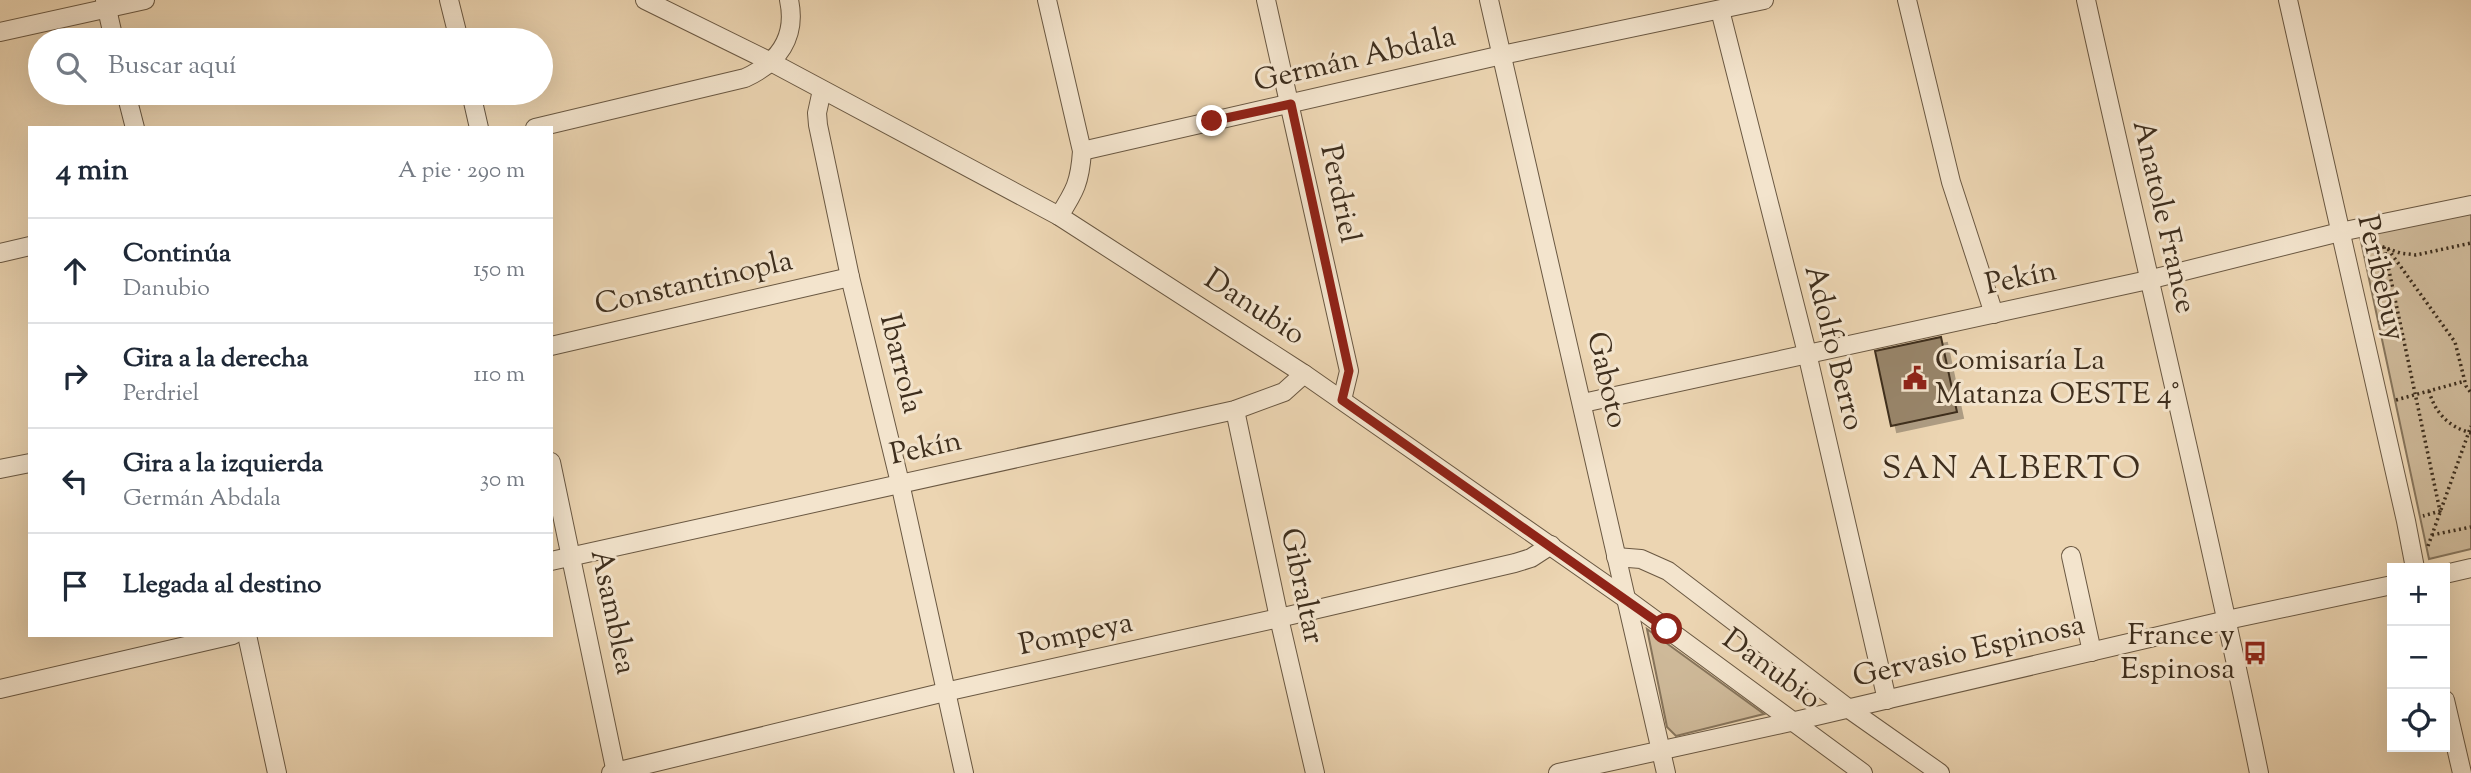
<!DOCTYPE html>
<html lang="es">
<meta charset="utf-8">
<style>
body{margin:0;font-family:"Sorts Mill Goudy",serif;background:#f6f6f7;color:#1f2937}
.controls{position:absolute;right:21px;bottom:21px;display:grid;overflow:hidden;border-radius:0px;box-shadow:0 7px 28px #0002}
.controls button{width:63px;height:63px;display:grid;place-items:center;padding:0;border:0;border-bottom:2px solid #e0e1e3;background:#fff;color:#1f2937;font:35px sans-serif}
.stop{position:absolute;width:21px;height:21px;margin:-16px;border:5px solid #8f2418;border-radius:50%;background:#fff}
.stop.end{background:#8f2418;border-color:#fff;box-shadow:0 2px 7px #0008}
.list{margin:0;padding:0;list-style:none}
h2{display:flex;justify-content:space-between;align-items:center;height:91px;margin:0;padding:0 28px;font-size:30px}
h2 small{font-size:23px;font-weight:400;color:#747a83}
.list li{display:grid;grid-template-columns:46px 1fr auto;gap:21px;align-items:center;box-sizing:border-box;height:105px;padding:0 28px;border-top:2px solid #e0e1e3}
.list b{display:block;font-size:26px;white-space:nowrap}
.list p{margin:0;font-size:23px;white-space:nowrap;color:#747a83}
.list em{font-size:23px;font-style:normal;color:#747a83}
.icon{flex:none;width:38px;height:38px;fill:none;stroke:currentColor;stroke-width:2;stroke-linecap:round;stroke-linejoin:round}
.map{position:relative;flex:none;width:2471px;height:773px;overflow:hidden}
.search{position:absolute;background:#fff;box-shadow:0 7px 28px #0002;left:28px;top:28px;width:525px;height:77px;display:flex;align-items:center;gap:18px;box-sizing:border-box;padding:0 24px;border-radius:38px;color:#747a83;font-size:26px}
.panel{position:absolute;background:#fff;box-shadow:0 7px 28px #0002;left:28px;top:126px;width:525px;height:511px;border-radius:0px}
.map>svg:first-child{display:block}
</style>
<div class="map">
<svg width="2471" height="773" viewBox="0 0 2471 773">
<defs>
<filter id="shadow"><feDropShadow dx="6" dy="6" stdDeviation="0" flood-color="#0004"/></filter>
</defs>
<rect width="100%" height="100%" fill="#ecd5b2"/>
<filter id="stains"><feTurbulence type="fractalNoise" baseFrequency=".00286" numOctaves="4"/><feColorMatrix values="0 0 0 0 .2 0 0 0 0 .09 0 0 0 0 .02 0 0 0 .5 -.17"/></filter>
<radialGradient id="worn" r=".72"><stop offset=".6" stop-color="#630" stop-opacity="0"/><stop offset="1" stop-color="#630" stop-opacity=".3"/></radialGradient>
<g fill="#ceb999" stroke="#86745b" stroke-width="2">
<polygon points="2471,209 2471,549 2429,559 2359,232"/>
<polygon points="1647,629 1764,714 1676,736 1667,727"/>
</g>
<polygon fill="#98856a" stroke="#3e2e1d" stroke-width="2" filter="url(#shadow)" points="1941,337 1957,412 1891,426 1875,351"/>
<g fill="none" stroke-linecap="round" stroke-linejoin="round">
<g stroke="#6a5842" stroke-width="20">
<g id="minor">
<polyline points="105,0 114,40"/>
<polyline points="449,0 459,40"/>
<polyline points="645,0 771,62 1059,216 1304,374 1625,598 1863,773"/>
<path d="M1047 0 1082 151C1080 182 1075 191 1059 216"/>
<polyline points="1266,0 1349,371 1342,400"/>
<polyline points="1489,0 1666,773"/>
<polyline points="1907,0 1951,182 1994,314"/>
<path d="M2086 0C2143 258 2206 514 2259 773"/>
<polyline points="2288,0 2406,521 2415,568"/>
<polyline points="1720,10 1807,353 1887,700"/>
<polyline points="0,32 145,0"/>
<polyline points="822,90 817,113 818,125 850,277 900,483 964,773"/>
<polyline points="126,93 135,128"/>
<polyline points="471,93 479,128"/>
<path d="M535 128 745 78C778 63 797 37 789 0"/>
<polyline points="1082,151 1502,55 1764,0"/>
<polyline points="0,253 30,246"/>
<polyline points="551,346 850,277"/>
<polyline points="1583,403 2148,280 2340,232 2471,205"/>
<polyline points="1235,410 1279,618 1315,773"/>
<polyline points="551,462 616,773"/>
<polyline points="0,469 30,463"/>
<polyline points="2071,556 2092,652"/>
<polyline points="1616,557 1641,559 1668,571 1849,709 1940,773"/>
<polyline points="551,561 1235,410 1284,392 1304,374"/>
<polyline points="2445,574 2471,568"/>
<polyline points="247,635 277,773"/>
<polyline points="0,689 233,635"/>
<polyline points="2445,700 2462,773"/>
<polyline points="611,773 945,692 1279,618 1515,563 1531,558 1551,545"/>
<polyline points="1558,773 1795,721 2227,620 2392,585"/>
</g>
</g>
<g stroke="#3e2e1d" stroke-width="3.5" stroke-dasharray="2 3.5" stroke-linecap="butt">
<polyline points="2372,243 2400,253 2416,255 2471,243"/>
<polyline points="2384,247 2440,511 2423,516"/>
<polyline points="2388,249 2455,342 2466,386 2471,393"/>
<path d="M2429 391C2435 413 2449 427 2471 433"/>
<polyline points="2396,400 2465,381"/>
<polyline points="2432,535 2471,527"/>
<polyline points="2428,546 2471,426"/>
</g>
<use href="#minor" stroke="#f3e4cd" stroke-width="18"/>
</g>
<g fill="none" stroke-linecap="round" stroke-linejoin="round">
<polyline stroke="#8f2418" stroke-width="9" points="1212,121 1291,104 1349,371 1342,400 1667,629"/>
</g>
<defs>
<g id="civic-bare" transform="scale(1.89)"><path d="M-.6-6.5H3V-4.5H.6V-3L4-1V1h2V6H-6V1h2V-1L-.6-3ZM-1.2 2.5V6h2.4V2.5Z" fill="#8f2418" stroke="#f3e4cd" stroke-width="2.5" paint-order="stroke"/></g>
<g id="bus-bare" transform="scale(1.89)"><path d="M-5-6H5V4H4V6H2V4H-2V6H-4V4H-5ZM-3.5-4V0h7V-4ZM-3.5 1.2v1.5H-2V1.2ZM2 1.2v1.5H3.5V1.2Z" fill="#8f2418" stroke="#f3e4cd" stroke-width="2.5" paint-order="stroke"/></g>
</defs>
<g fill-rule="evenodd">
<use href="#civic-bare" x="1915" y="378"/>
<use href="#bus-bare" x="2255" y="653"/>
</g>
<g text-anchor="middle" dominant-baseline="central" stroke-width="6" stroke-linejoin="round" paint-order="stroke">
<g font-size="30" fill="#3e2e1d" stroke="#f3e4cd">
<text transform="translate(1355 60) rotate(-13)">Germán Abdala</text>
<text transform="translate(1339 194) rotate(78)">Perdriel</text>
<text transform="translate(2163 217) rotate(77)">Anatole France</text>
<text transform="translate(2380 278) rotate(77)">Peribebuy</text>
<text transform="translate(2021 279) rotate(-12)">Pekín</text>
<text transform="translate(694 284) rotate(-13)">Constantinopla</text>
<text transform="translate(1254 308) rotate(33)">Danubio</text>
<text transform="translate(1833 348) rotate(76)">Adolfo Berro</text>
<text transform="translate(900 364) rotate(76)">Ibarrola</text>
<text transform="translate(1606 380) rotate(77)">Gaboto</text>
<text transform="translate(926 449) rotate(-12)">Pekín</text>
<text transform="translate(1301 586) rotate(78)">Gibraltar</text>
<text transform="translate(612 612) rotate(78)">Asamblea</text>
<text transform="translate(1076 635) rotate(-12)">Pompeya</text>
<text transform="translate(1969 652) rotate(-13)">Gervasio Espinosa</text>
<text transform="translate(1771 670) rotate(36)">Danubio</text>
</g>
<g font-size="30" fill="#3e2e1d" stroke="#f3e4cd" text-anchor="start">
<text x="1935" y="361">Comisaría La<tspan x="1935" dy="34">Matanza OESTE 4°</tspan></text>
<text x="2235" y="636" text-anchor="end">France y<tspan x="2235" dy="34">Espinosa</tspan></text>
</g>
<g font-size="33" letter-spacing="2" fill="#3e2e1d" stroke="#f3e4cd">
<text x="2012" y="470">SAN ALBERTO</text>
</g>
</g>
<rect width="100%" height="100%" filter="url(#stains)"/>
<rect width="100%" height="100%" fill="url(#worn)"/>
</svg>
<div class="controls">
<button>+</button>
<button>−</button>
<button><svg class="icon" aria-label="locate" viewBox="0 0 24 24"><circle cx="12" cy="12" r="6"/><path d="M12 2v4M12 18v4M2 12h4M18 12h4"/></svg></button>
</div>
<div class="stop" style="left:1667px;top:629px"></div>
<div class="stop end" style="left:1212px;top:121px"></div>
<div class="search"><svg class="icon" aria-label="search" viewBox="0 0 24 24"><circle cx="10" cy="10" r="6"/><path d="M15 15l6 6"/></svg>Buscar aquí</div>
<section class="panel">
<h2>4 min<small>A pie · 290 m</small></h2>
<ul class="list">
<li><svg class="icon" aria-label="ahead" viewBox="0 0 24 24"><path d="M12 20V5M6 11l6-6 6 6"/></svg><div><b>Continúa</b><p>Danubio</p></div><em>150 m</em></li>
<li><svg class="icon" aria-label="right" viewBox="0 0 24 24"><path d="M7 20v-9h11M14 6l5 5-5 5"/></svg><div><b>Gira a la derecha</b><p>Perdriel</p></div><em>110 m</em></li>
<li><svg class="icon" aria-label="left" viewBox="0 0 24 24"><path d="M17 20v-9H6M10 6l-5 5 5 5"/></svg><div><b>Gira a la izquierda</b><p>Germán Abdala</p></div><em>30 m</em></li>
<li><svg class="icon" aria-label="arrive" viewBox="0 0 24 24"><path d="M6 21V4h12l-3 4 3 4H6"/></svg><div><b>Llegada al destino</b></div></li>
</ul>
</section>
</div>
